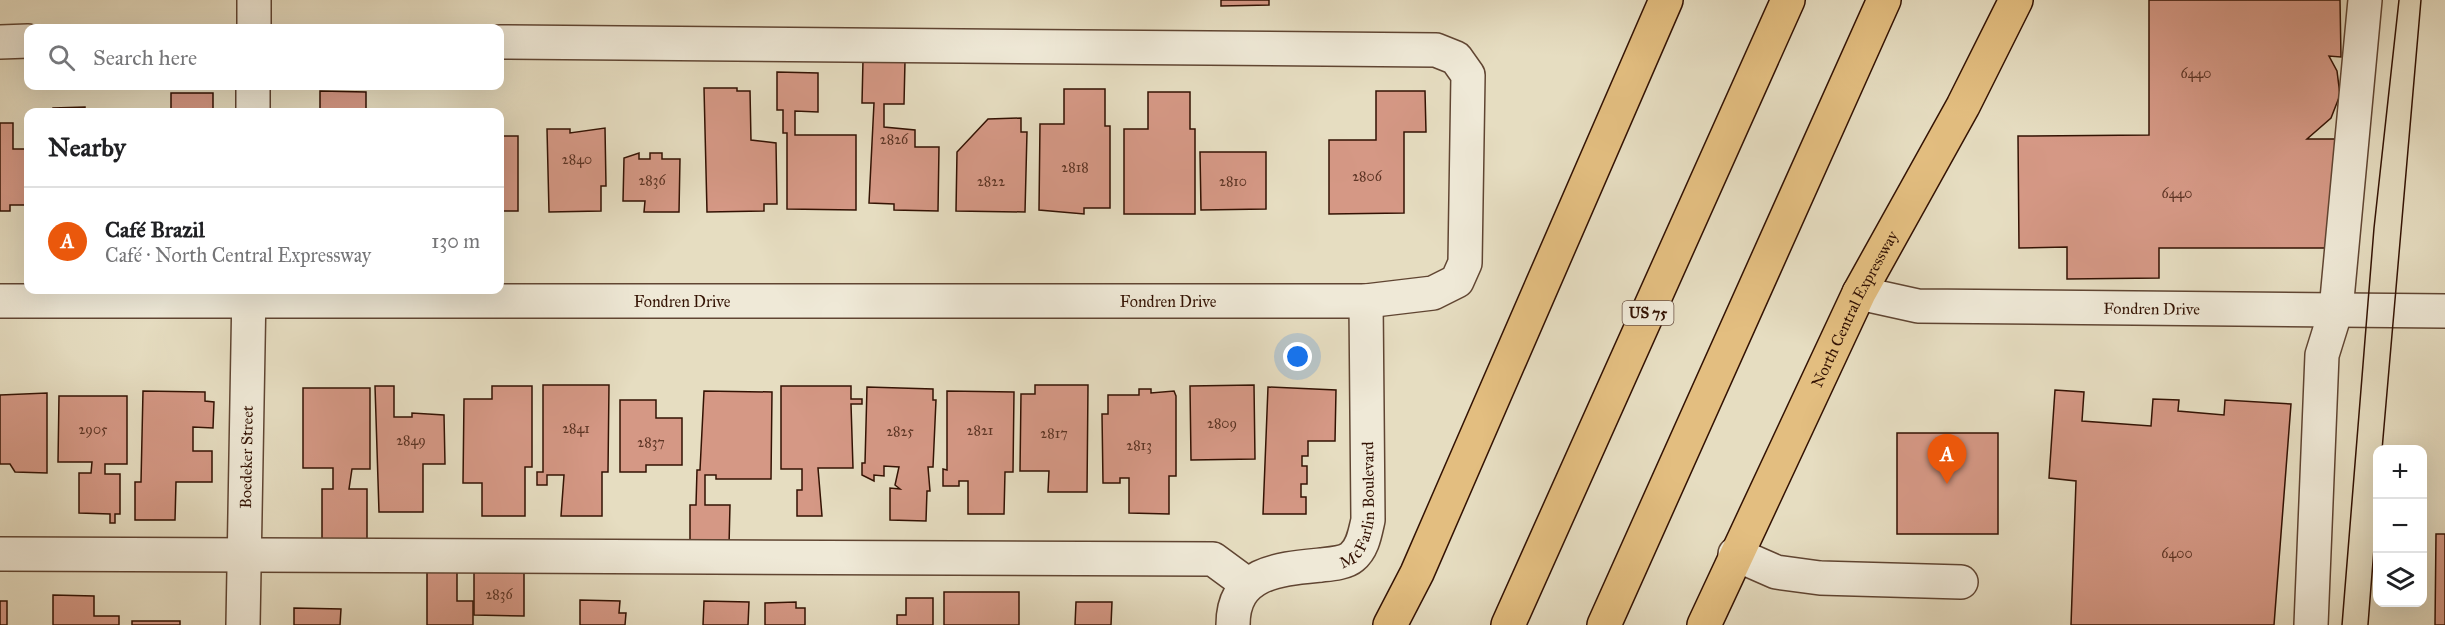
<!DOCTYPE html>
<meta charset="utf-8">
<style>
body{margin:0;font-family:"IM FELL Great Primer",serif;background:#f2f2f2;color:#202124}
.controls{position:absolute;right:18px;bottom:18px;display:grid;overflow:hidden;border-radius:12px;box-shadow:0 6px 24px #0002}
.controls button{width:54px;height:54px;display:grid;place-items:center;padding:0;border:0;border-bottom:2px solid #e0e0e0;background:#fff;color:#202124;font:30px sans-serif}
.you{position:absolute;left:1298px;top:357px;width:21px;height:21px;margin:-15px;border:4px solid #fff;border-radius:50%;background:#1a73e8;box-shadow:0 0 0 9px #1a73e833}
.badge{display:grid;place-items:center;width:39px;height:39px;border-radius:50%;background:#ea580c;color:#fff;font-size:20px;font-weight:700}
.pin{position:absolute;translate:-50% -50px;filter:drop-shadow(0 2px 3px #0008)}
.pin::after{content:'';position:absolute;top:32px;width:21px;height:18px;background:inherit;clip-path:polygon(0 0,100% 0,50% 100%)}
.list{margin:0;padding:0;list-style:none}
h2{display:flex;justify-content:space-between;align-items:center;height:78px;margin:0;padding:0 24px;font-size:26px}
h2 small{font-size:20px;font-weight:400;color:#757577}
.list li{display:grid;grid-template-columns:39px 1fr auto;gap:18px;align-items:center;box-sizing:border-box;height:108px;padding:0 24px;border-top:2px solid #e0e0e0}
.list b{display:block;font-size:22px;white-space:nowrap}
.list p{margin:0;font-size:20px;white-space:nowrap;color:#757577}
.list em{font-size:20px;font-style:normal;color:#757577}
.icon{flex:none;width:33px;height:33px;fill:none;stroke:currentColor;stroke-width:2;stroke-linecap:round;stroke-linejoin:round}
.map{position:relative;flex:none;width:2445px;height:625px;overflow:hidden}
.search{position:absolute;background:#fff;box-shadow:0 6px 24px #0002;left:24px;top:24px;width:480px;height:66px;display:flex;align-items:center;gap:15px;box-sizing:border-box;padding:0 21px;border-radius:12px;color:#757577;font-size:22px}
.panel{position:absolute;background:#fff;box-shadow:0 6px 24px #0002;left:24px;top:108px;width:480px;height:186px;border-radius:12px}
.map>svg:first-child{display:block}
</style>
<div class="map">
<svg width="2445" height="625" viewBox="0 0 2445 625">
<rect width="100%" height="100%" fill="#e6ddc1"/>
<filter id="stains"><feTurbulence type="fractalNoise" baseFrequency=".00333" numOctaves="4"/><feColorMatrix values="0 0 0 0 .2 0 0 0 0 .09 0 0 0 0 .02 0 0 0 .5 -.17"/></filter>
<radialGradient id="worn" r=".72"><stop offset=".6" stop-color="#630" stop-opacity="0"/><stop offset="1" stop-color="#630" stop-opacity=".3"/></radialGradient>
<g fill="#d59885" stroke="#331203" stroke-width="1.5">
<polygon points="1221,0 1269,0 1269,5 1221,6"/>
<polygon points="2149,0 2340,0 2341,57 2329,56 2337,71 2340,95 2331,118 2307,139 2335,139 2336,248 2159,248 2159,278 2067,279 2067,247 2019,248 2018,136 2149,135"/>
<polygon points="863,60 905,61 904,104 884,104 884,127 915,130 915,147 939,147 938,211 894,210 894,204 869,203 874,103 862,103"/>
<polygon points="777,72 818,73 818,112 795,111 795,135 856,135 856,210 787,209 787,133 783,133 783,110 777,110"/>
<polygon points="704,88 737,88 737,91 750,91 751,140 776,143 777,204 764,204 764,211 707,212"/>
<polygon points="1064,89 1105,89 1105,126 1110,126 1110,208 1084,208 1084,214 1039,210 1040,124 1064,124"/>
<polygon points="320,91 366,92 366,112 320,112"/>
<polygon points="1376,91 1425,91 1426,132 1404,132 1404,213 1329,214 1329,140 1376,140"/>
<polygon points="1148,92 1190,92 1190,129 1195,129 1195,214 1124,214 1124,129 1148,129"/>
<polygon points="171,93 213,93 213,109 216,112 171,112"/>
<polygon points="85,107 85,112 53,112 53,108"/>
<polygon points="377,110 423,110 430,112 377,112"/>
<polygon points="1021,118 1021,132 1027,132 1025,212 956,211 957,152 988,119"/>
<polygon points="0,123 13,123 13,149 28,149 28,205 10,205 10,211 0,211"/>
<polygon points="605,128 606,186 601,186 601,211 549,212 547,129 570,129 570,133"/>
<rect x="500" y="136" width="18" height="75"/>
<polygon points="1200,152 1266,152 1266,209 1201,210"/>
<polygon points="639,153 639,159 650,159 650,153 662,153 662,159 680,159 679,212 644,212 645,201 623,201 624,158"/>
<polygon points="543,385 609,385 608,472 602,472 602,516 561,516 564,475 547,475 547,485 537,485 537,472 543,472"/>
<polygon points="1035,385 1088,385 1087,492 1048,492 1049,471 1020,471 1021,394 1035,394"/>
<polygon points="1254,385 1255,459 1191,460 1190,386"/>
<polygon points="375,386 394,386 394,417 412,417 412,413 444,415 445,464 423,464 423,512 379,512"/>
<polygon points="492,386 532,386 532,467 525,467 525,516 482,516 482,483 463,483 464,399 492,399"/>
<polygon points="781,386 851,386 851,399 862,399 862,404 851,404 853,468 818,468 822,516 797,516 797,490 802,490 802,469 781,469"/>
<polygon points="867,387 933,389 933,400 936,400 933,467 928,467 930,491 927,491 926,521 890,520 890,488 900,489 895,485 899,467 884,466 884,476 874,475 874,481 862,475 862,463 865,463"/>
<polygon points="1268,387 1336,390 1335,441 1308,441 1308,456 1302,456 1302,466 1307,466 1307,484 1301,484 1301,497 1306,497 1306,514 1263,514"/>
<polygon points="303,388 370,388 370,469 352,469 349,489 367,489 367,544 322,544 322,489 333,489 333,468 303,468"/>
<polygon points="1139,389 1151,389 1151,393 1174,391 1176,396 1176,476 1169,476 1169,514 1129,513 1129,478 1120,478 1120,483 1103,483 1102,414 1108,414 1108,395 1139,395"/>
<polygon points="2055,390 2084,392 2082,421 2151,426 2153,399 2179,400 2178,411 2224,415 2225,400 2291,404 2274,625 2071,625 2076,481 2049,478"/>
<polygon points="143,391 205,392 205,401 214,402 213,428 193,427 193,451 212,451 212,482 176,482 175,520 135,520 135,482 141,482"/>
<polygon points="704,391 772,392 771,479 716,479 716,475 705,475 705,505 730,505 729,546 690,545 690,505 696,505 697,470 700,470"/>
<polygon points="947,391 1014,392 1013,472 1005,472 1004,514 968,514 968,481 959,481 959,486 943,486 943,469 947,470"/>
<polygon points="47,393 47,473 15,472 10,464 0,464 0,395"/>
<polygon points="59,396 127,396 127,464 105,464 105,474 120,474 120,514 115,514 115,523 110,523 110,514 79,513 79,473 91,473 92,462 58,462"/>
<polygon points="620,400 656,400 656,418 682,418 682,465 646,465 646,472 620,472"/>
<rect x="1897" y="433" width="101" height="101"/>
<polygon points="2436,534 2445,534 2445,625 2435,625"/>
<polygon points="474,571 524,572 524,616 474,615"/>
<polygon points="427,572 457,572 457,601 473,601 473,625 427,625"/>
<rect x="944" y="592" width="75" height="33"/>
<polygon points="53,595 94,596 94,616 119,616 119,625 53,625"/>
<polygon points="906,598 933,598 933,625 897,625 897,615 906,615"/>
<polygon points="580,600 620,601 619,613 626,613 625,625 580,625"/>
<rect x="0" y="601" width="7" height="24"/>
<polygon points="704,601 749,602 748,625 703,625"/>
<polygon points="796,602 796,608 805,608 805,625 765,625 765,603"/>
<polygon points="1076,602 1112,602 1111,625 1075,625"/>
<polygon points="294,608 341,609 340,625 294,625"/>
<rect x="132" y="621" width="48" height="4"/>
</g>
<g fill="none" stroke-linecap="round" stroke-linejoin="round">
<g stroke="#604532" stroke-width="36">
<g id="minor">
<polyline points="254,28 254,0"/>
<polyline points="0,42 28,41"/>
<polyline points="253,112 253,86"/>
<path id="s1" d="M1859 293 1918 306 2445 311"/>
<path id="s2" d="M0 301H1366L1433 293 1457 281 1465 263 1468 75 1456 58 1436 50 500 42"/>
<polyline points="0,554 1213,559 1247,584"/>
<polyline points="1735,554 1776,572 1820,578 1961,582"/>
<path id="s3" d="M243 625 249 290"/>
<path id="s4" d="M1233 625C1233 572 1279 569 1321 565 1330 564 1345 563 1352 557 1363 548 1365 533 1368 520L1366 301"/>
<polyline points="2311,625 2322,355 2336,310 2365,0"/>
</g>
</g>
<g stroke="#331203" stroke-width="36">
<g id="major">
<polyline points="1390,625 1417,573 1666,0"/>
<path id="s5" d="M1704 625 1859 293 1963 106 2016 0"/>
</g>
</g>
<g stroke="#331203" stroke-width="36">
<g id="highway">
<polyline points="1508,625 1788,0"/>
<polyline points="1604,625 1884,0"/>
</g>
</g>
<use href="#minor" stroke="#efe9d7" stroke-width="33"/>
<use href="#major" stroke="#e3be80" stroke-width="33"/>
<use href="#highway" stroke="#e3be80" stroke-width="33"/>
<g stroke="#331203" stroke-width="1.5">
<polyline points="2382,450 2421,0"/>
<polyline points="2342,625 2374,228 2399,0"/>
<polyline points="2368,625 2378,498"/>
</g>
</g>
<g text-anchor="middle" dominant-baseline="central" stroke-width="4.5" stroke-linejoin="round" paint-order="stroke">
<g font-size="14" fill="#5c3424">
<text x="2196" y="73">6440</text>
<text x="894" y="139">2826</text>
<text x="577" y="159">2840</text>
<text x="1075" y="167">2818</text>
<text x="1367" y="176">2806</text>
<text x="652" y="180">2836</text>
<text x="991" y="181">2822</text>
<text x="1233" y="181">2810</text>
<text x="2177" y="193">6440</text>
<text x="1222" y="423">2809</text>
<text x="576" y="428">2841</text>
<text x="93" y="429">2905</text>
<text x="980" y="430">2821</text>
<text x="900" y="431">2825</text>
<text x="1054" y="433">2817</text>
<text x="411" y="440">2849</text>
<text x="651" y="442">2837</text>
<text x="1139" y="445">2813</text>
<text x="2177" y="553">6400</text>
<text x="499" y="594">2836</text>
</g>
<rect fill="#efe9d7" stroke="#6b5243" stroke-width="1.5" x="1622.5" y="301" width="51" height="24" rx="4.5"/>
<g font-size="15" font-weight="bold" fill="#331203">
<text x="1648" y="313">US 75</text>
</g>
<g font-size="16" fill="#331203" stroke="#efe9d7">
<text stroke="none"><textPath href="#s2" startOffset="682">Fondren Drive</textPath></text>
<text stroke="none"><textPath href="#s2" startOffset="1168">Fondren Drive</textPath></text>
<text stroke="none"><textPath href="#s1" startOffset="294">Fondren Drive</textPath></text>
<text stroke="none"><textPath href="#s5" startOffset="350">North Central Expressway</textPath></text>
<text stroke="none"><textPath href="#s3" startOffset="168">Boedeker Street</textPath></text>
<text stroke="none"><textPath href="#s4" startOffset="206">McFarlin Boulevard</textPath></text>
</g>
</g>
<rect width="100%" height="100%" filter="url(#stains)"/>
<rect width="100%" height="100%" fill="url(#worn)"/>
</svg>
<div class="controls">
<button>+</button>
<button>−</button>
<button><svg class="icon" aria-label="layers" viewBox="0 0 24 24"><path d="M12 4l9 5-9 5-9-5zM3 14l9 5 9-5"/></svg></button>
</div>
<div class="you"></div>
<div class="pin badge" style="left:1947px;top:484px">A</div>
<div class="search"><svg class="icon" aria-label="search" viewBox="0 0 24 24"><circle cx="10" cy="10" r="6"/><path d="M15 15l6 6"/></svg>Search here</div>
<section class="panel">
<h2>Nearby<small></small></h2>
<ul class="list">
<li><span class="badge">A</span><div><b>Café Brazil</b><p>Café · North Central Expressway</p></div><em>130 m</em></li>
</ul>
</section>
</div>
